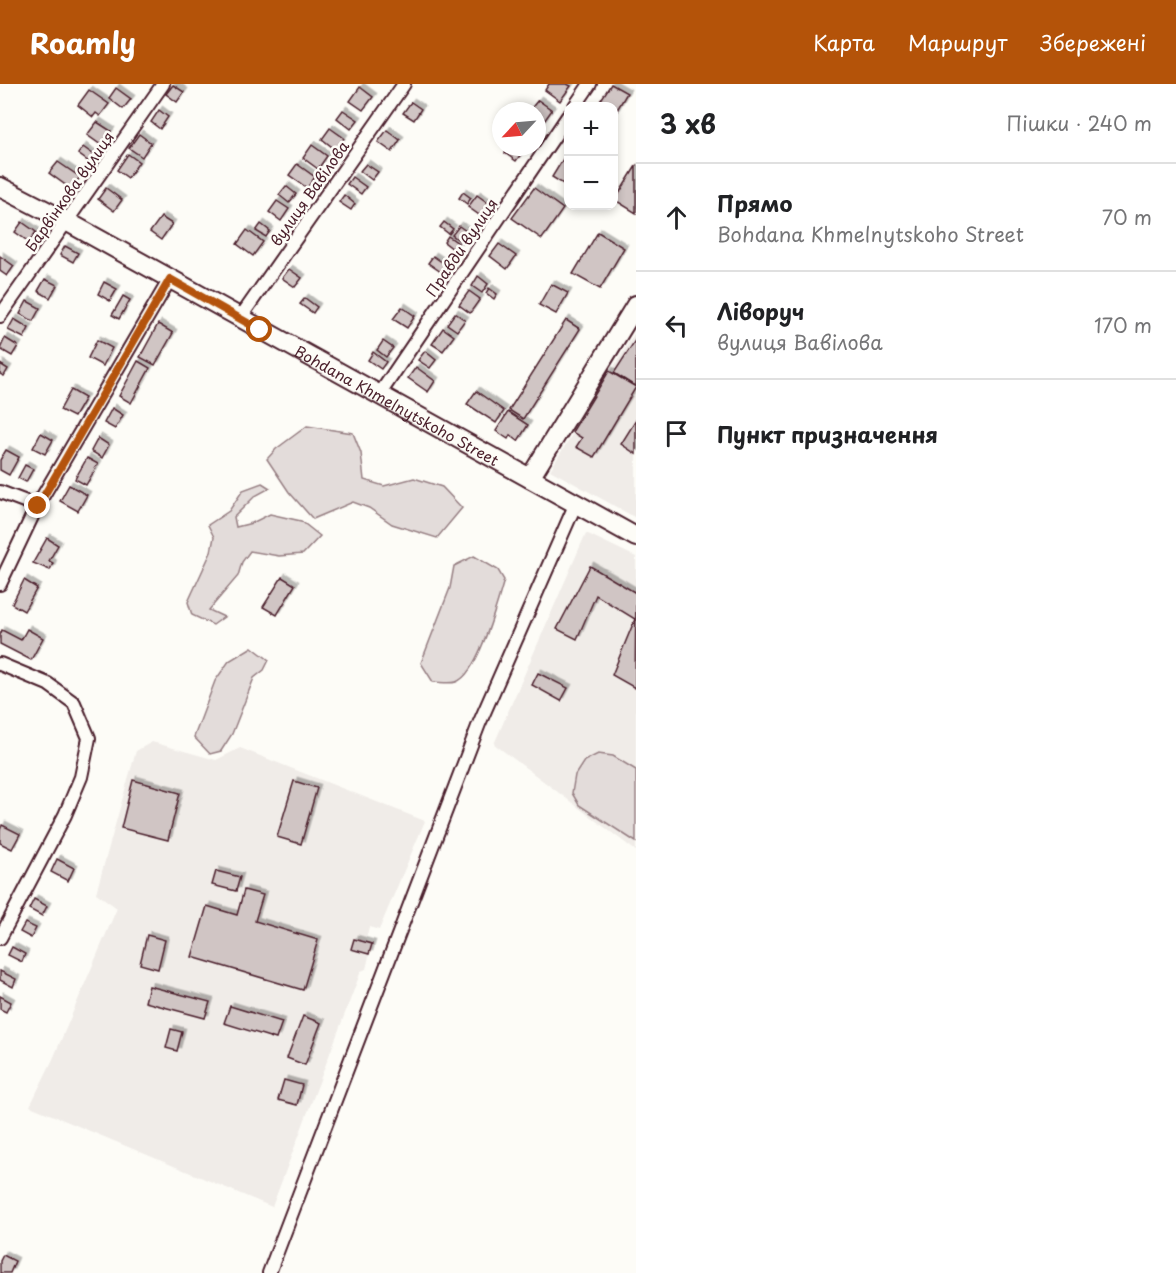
<!DOCTYPE html>
<html lang="uk">
<meta charset="utf-8">
<style>
body{margin:0;font-family:"Playpen Sans",sans-serif;background:#f6f6f6;color:#202124}
.controls{position:absolute;right:18px;top:18px;display:grid;overflow:hidden;border-radius:12px;box-shadow:0 3px 9px #0003}
.controls button{width:54px;height:54px;display:grid;place-items:center;padding:0;border:0;border-bottom:2px solid #e0e0e0;background:#fff;color:#202124;font:30px sans-serif}
.compass{position:absolute;left:492px;top:18px;width:54px;height:54px;border-radius:50%;background:#fff;box-shadow:0 3px 9px #0003;rotate:244deg}
.stop{position:absolute;width:18px;height:18px;margin:-14px;border:4px solid #b45309;border-radius:50%;background:#fff}
.stop.end{background:#b45309;border-color:#fff;box-shadow:0 2px 6px #0008}
.list{margin:0;padding:0;list-style:none}
h2{display:flex;justify-content:space-between;align-items:center;height:78px;margin:0;padding:0 24px;font-size:26px}
h2 small{font-size:20px;font-weight:400;color:#757577}
.list li{display:grid;grid-template-columns:39px 1fr auto;gap:18px;align-items:center;box-sizing:border-box;height:108px;padding:0 24px;border-top:2px solid #e0e0e0}
.list b{display:block;font-size:22px;white-space:nowrap}
.list p{margin:0;font-size:20px;white-space:nowrap;color:#757577}
.list em{font-size:20px;font-style:normal;color:#757577}
.icon{flex:none;width:33px;height:33px;fill:none;stroke:currentColor;stroke-width:2;stroke-linecap:round;stroke-linejoin:round}
.map{position:relative;flex:none;width:636px;height:1189px;overflow:hidden}
header{display:flex;align-items:center;gap:36px;box-sizing:border-box;height:84px;padding:0 30px;background:#b45309;color:#fff}
header strong{font-size:28px}
nav{display:flex;gap:33px;margin-inline-start:auto;font-size:21px}
main{display:flex}
aside{flex:1;background:#fff}
.map>svg:first-child{display:block}
</style>
<header>
<strong>Roamly</strong>
<nav><a>Карта</a><a>Маршрут</a><a>Збережені</a></nav>
</header>
<main>
<div class="map">
<svg width="636" height="1189" viewBox="0 0 636 1189">
<defs>
<filter id="shadow"><feDropShadow dx="3.5" dy="-3.5" stdDeviation="0" flood-color="#0004"/></filter>
</defs>
<rect width="100%" height="100%" fill="#fdfcf7"/>
<filter id="ink" filterUnits="userSpaceOnUse"><feTurbulence type="fractalNoise" baseFrequency=".0167" numOctaves="2"/><feDisplacementMap in="SourceGraphic" scale="12" xChannelSelector="R" yChannelSelector="G"/><feConvolveMatrix kernelMatrix="1 2 1 2 8 2 1 2 1" color-interpolation-filters="sRGB"/></filter>
<g filter="url(#ink)">
<g fill="#f0ece8">
<polygon points="636,247 636,434 550,386"/>
<polygon points="586,449 636,473 636,767 494,660"/>
<polygon points="152,658 216,676 240,664 425,737 379,846 369,843 365,858 372,860 366,885 361,887 272,1123 30,1022 53,975 117,824 96,809 136,667"/>
</g>
<g fill="#e3dcda" stroke="#967e82" stroke-width="1.5">
<polygon points="307,342 353,349 361,369 364,396 384,402 414,394 442,403 462,424 437,454 392,440 369,424 353,418 313,435 289,408 267,375 276,365"/>
<polygon points="262,399 270,404 255,412 234,433 236,443 252,439 270,430 301,437 320,452 303,470 279,472 250,467 242,478 238,492 209,526 224,533 213,541 192,531 188,518 211,468 214,453 208,441 229,427 243,406"/>
<path d="M474 472 498 486 504 496C498 517 478 591 456 598 450 600 439 598 433 598L421 579 450 504 454 482Z"/>
<polygon points="252,563 269,576 264,586 254,594 232,650 221,667 210,670 194,653 215,597 229,577"/>
<polygon points="598,670 613,672 636,686 636,758 579,721 572,709 575,691 584,677"/>
</g>
<g fill="#d0c5c4" stroke="#4a1f2b" stroke-width="1.5" filter="url(#shadow)">
<polygon points="549,0 567,0 571,2 560,17 545,6"/>
<polygon points="611,0 627,9 614,31 614,22 597,22"/>
<polygon points="173,1 184,8 177,18 166,10"/>
<polygon points="360,3 373,13 363,26 350,17"/>
<polygon points="116,4 131,15 123,25 109,14"/>
<polygon points="89,6 109,20 100,32 96,29 93,33 78,21"/>
<polygon points="538,16 552,26 542,40 537,37 537,27 529,27"/>
<polygon points="411,18 421,25 414,36 403,29"/>
<polygon points="159,26 168,33 160,45 151,38"/>
<polygon points="343,26 358,36 351,45 337,34"/>
<polygon points="97,38 111,47 101,61 87,51"/>
<polygon points="330,44 344,54 336,66 322,55"/>
<polygon points="387,46 400,56 392,68 378,58"/>
<polygon points="139,50 151,59 142,73 129,64"/>
<polygon points="312,61 327,72 318,85 303,74"/>
<polygon points="83,63 94,71 89,78 78,70"/>
<polygon points="505,63 526,63 516,77 505,69 508,65"/>
<polygon points="568,67 568,103 552,93"/>
<polygon points="128,70 139,78 128,94 117,86"/>
<polygon points="58,78 80,93 71,105 49,89"/>
<polygon points="297,80 315,93 307,104 289,91"/>
<polygon points="366,80 378,88 372,96 360,87"/>
<polygon points="636,82 636,129 615,116"/>
<polygon points="352,93 366,103 361,110 347,100"/>
<polygon points="286,102 296,110 289,119 279,111"/>
<polygon points="106,104 122,116 114,127 98,115"/>
<polygon points="534,104 563,125 542,155 512,134"/>
<polygon points="463,108 471,114 467,120 459,114"/>
<polygon points="344,111 355,120 351,126 339,118"/>
<polygon points="477,111 491,121 482,133 468,123"/>
<polygon points="277,117 289,125 281,137 269,128"/>
<polygon points="161,133 172,140 161,156 150,148"/>
<polygon points="22,138 36,148 29,158 15,148"/>
<polygon points="444,138 453,145 449,150 440,143"/>
<polygon points="261,140 270,147 266,153 256,147"/>
<polygon points="459,142 470,150 463,159 452,151"/>
<polygon points="247,146 263,158 253,172 237,160"/>
<polygon points="598,148 624,164 600,205 573,190"/>
<polygon points="448,152 458,159 453,165 444,158"/>
<polygon points="499,160 516,172 507,185 490,172"/>
<polygon points="65,162 78,169 73,178 60,171"/>
<polygon points="0,172 14,182 7,192 0,187"/>
<polygon points="433,172 446,181 441,188 428,179"/>
<polygon points="289,185 302,194 295,203 282,194"/>
<polygon points="478,192 488,200 482,209 472,202"/>
<polygon points="45,195 57,201 50,214 38,207"/>
<polygon points="104,198 117,205 110,217 98,210"/>
<polygon points="551,200 568,209 556,230 539,221"/>
<polygon points="489,204 497,210 494,215 486,209"/>
<polygon points="469,207 480,215 470,229 459,221"/>
<polygon points="123,212 130,216 119,235 112,231"/>
<polygon points="305,214 317,223 313,229 300,220"/>
<polygon points="27,217 40,224 33,237 20,230"/>
<polygon points="402,223 415,232 407,244 393,235"/>
<polygon points="455,229 465,236 457,247 447,240"/>
<polygon points="14,235 29,244 24,254 8,246"/>
<polygon points="566,236 580,245 523,335 509,326"/>
<polygon points="158,240 173,249 155,281 140,273"/>
<polygon points="443,244 454,252 443,267 432,260"/>
<polygon points="5,254 18,262 12,272 0,265"/>
<polygon points="636,255 636,303 614,289"/>
<polygon points="97,256 112,264 103,282 88,274"/>
<polygon points="383,257 393,264 386,273 377,266"/>
<polygon points="425,267 436,276 430,284 418,276"/>
<polygon points="373,268 386,278 381,285 368,276"/>
<polygon points="138,277 150,284 131,319 119,312"/>
<polygon points="0,280 8,285 4,292 0,290"/>
<polygon points="416,283 435,297 428,308 408,294"/>
<polygon points="609,287 636,303 594,373 576,363 582,354 572,348"/>
<polygon points="71,306 85,314 74,333 60,326"/>
<polygon points="476,307 504,327 496,339 467,320"/>
<polygon points="112,324 123,331 115,345 104,339"/>
<polygon points="508,328 528,341 518,357 510,351 508,355 496,347"/>
<polygon points="636,336 636,370 621,360"/>
<polygon points="41,349 53,356 45,370 33,364"/>
<polygon points="98,354 109,361 102,374 91,367"/>
<polygon points="6,366 19,373 9,391 0,386 0,376"/>
<polygon points="87,374 98,380 86,401 75,395"/>
<polygon points="25,381 33,385 26,398 18,394"/>
<polygon points="69,401 87,411 78,427 60,417"/>
<polygon points="47,454 58,461 49,477 53,479 50,486 33,479"/>
<polygon points="590,482 636,509 635,604 612,591 635,535 596,511 577,555 557,545"/>
<polygon points="282,493 295,501 277,531 263,523"/>
<polygon points="24,496 37,504 24,527 12,520"/>
<polygon points="27,545 43,554 31,576 0,560 0,551 2,546 21,556"/>
<polygon points="538,589 568,604 561,617 532,601"/>
<polygon points="133,696 180,709 168,756 121,744"/>
<polygon points="294,697 317,704 301,760 277,753"/>
<polygon points="2,741 20,750 12,765 0,759 0,746"/>
<polygon points="57,775 74,784 68,797 51,788"/>
<polygon points="216,787 240,793 236,807 212,801"/>
<polygon points="244,806 263,811 255,837 318,856 303,906 192,873 207,822 237,831"/>
<polygon points="34,815 47,822 42,832 29,825"/>
<polygon points="25,839 36,844 31,854 20,848"/>
<polygon points="147,851 165,856 158,885 140,880"/>
<polygon points="354,855 372,860 369,870 351,865"/>
<polygon points="12,863 25,870 22,878 8,871"/>
<polygon points="0,887 16,895 13,903 0,896"/>
<polygon points="149,902 210,918 205,934 145,918"/>
<polygon points="0,912 11,918 6,928 0,925"/>
<polygon points="230,922 282,938 276,955 224,939"/>
<polygon points="303,932 321,939 305,981 287,974"/>
<polygon points="171,945 182,948 177,967 166,964"/>
<polygon points="284,996 302,1001 297,1021 278,1016"/>
<polygon points="3,1171 15,1177 10,1189 0,1189 0,1177"/>
</g>
<g fill="none" stroke-linecap="round" stroke-linejoin="round">
<g stroke="#4a1f2b" stroke-width="16">
<g id="street">
<polyline points="575,22 590,0"/>
<polyline points="0,232 163,0"/>
<polyline points="240,234 404,0"/>
<polyline points="379,311 568,32"/>
<polyline points="0,408 37,422"/>
<polyline points="0,500 37,422 170,195"/>
<polyline points="0,580 48,600 74,619 89,654 81,693 65,731 0,854"/>
<polyline points="269,1189 479,640 576,419"/>
</g>
</g>
<g stroke="#4a1f2b" stroke-width="22">
<g id="secondary">
<path id="s1" d="M0 103 66 137 636 453"/>
<polyline points="530,394 636,221"/>
</g>
</g>
<use href="#street" stroke="#fdfcf7" stroke-width="12"/>
<use href="#secondary" stroke="#fdfcf7" stroke-width="18"/>
</g>
</g>
<g fill="none" stroke-linecap="round" stroke-linejoin="round" filter="url(#ink)">
<polyline stroke="#b45309" stroke-width="8" points="38,422 170,195 260,246"/>
</g>
<g text-anchor="middle" dominant-baseline="central" stroke-width="5" stroke-linejoin="round" paint-order="stroke">
<g font-size="15" fill="#4a1f2b" stroke="#fdfcf7">
<text transform="translate(69 107) rotate(-55)">Барвінкова вулиця</text>
<text transform="translate(309 109) rotate(-55)">вулиця Вавілова</text>
<text transform="translate(461 163) rotate(-56)">Правди вулиця</text>
<text stroke="none"><textPath href="#s1" startOffset="453">Bohdana Khmelnytskoho Street</textPath></text>
</g>
</g>
</svg>
<div class="controls">
<button>+</button>
<button>−</button>
</div>
<svg class="compass" viewBox="-18 -18 36 36"><path d="M0-13l5 13h-10z" fill="#e53935"/><path d="M0 13l5-13h-10z" fill="#757577"/></svg>
<div class="stop" style="left:260px;top:246px"></div>
<div class="stop end" style="left:38px;top:422px"></div>
</div>
<aside>
<h2>3 хв<small>Пішки · 240 m</small></h2>
<ul class="list">
<li><svg class="icon" aria-label="ahead" viewBox="0 0 24 24"><path d="M12 20V5M6 11l6-6 6 6"/></svg><div><b>Прямо</b><p>Bohdana Khmelnytskoho Street</p></div><em>70 m</em></li>
<li><svg class="icon" aria-label="left" viewBox="0 0 24 24"><path d="M17 20v-9H6M10 6l-5 5 5 5"/></svg><div><b>Ліворуч</b><p>вулиця Вавілова</p></div><em>170 m</em></li>
<li><svg class="icon" aria-label="arrive" viewBox="0 0 24 24"><path d="M6 21V4h12l-3 4 3 4H6"/></svg><div><b>Пункт призначення</b></div></li>
</ul>
</aside>
</main>
